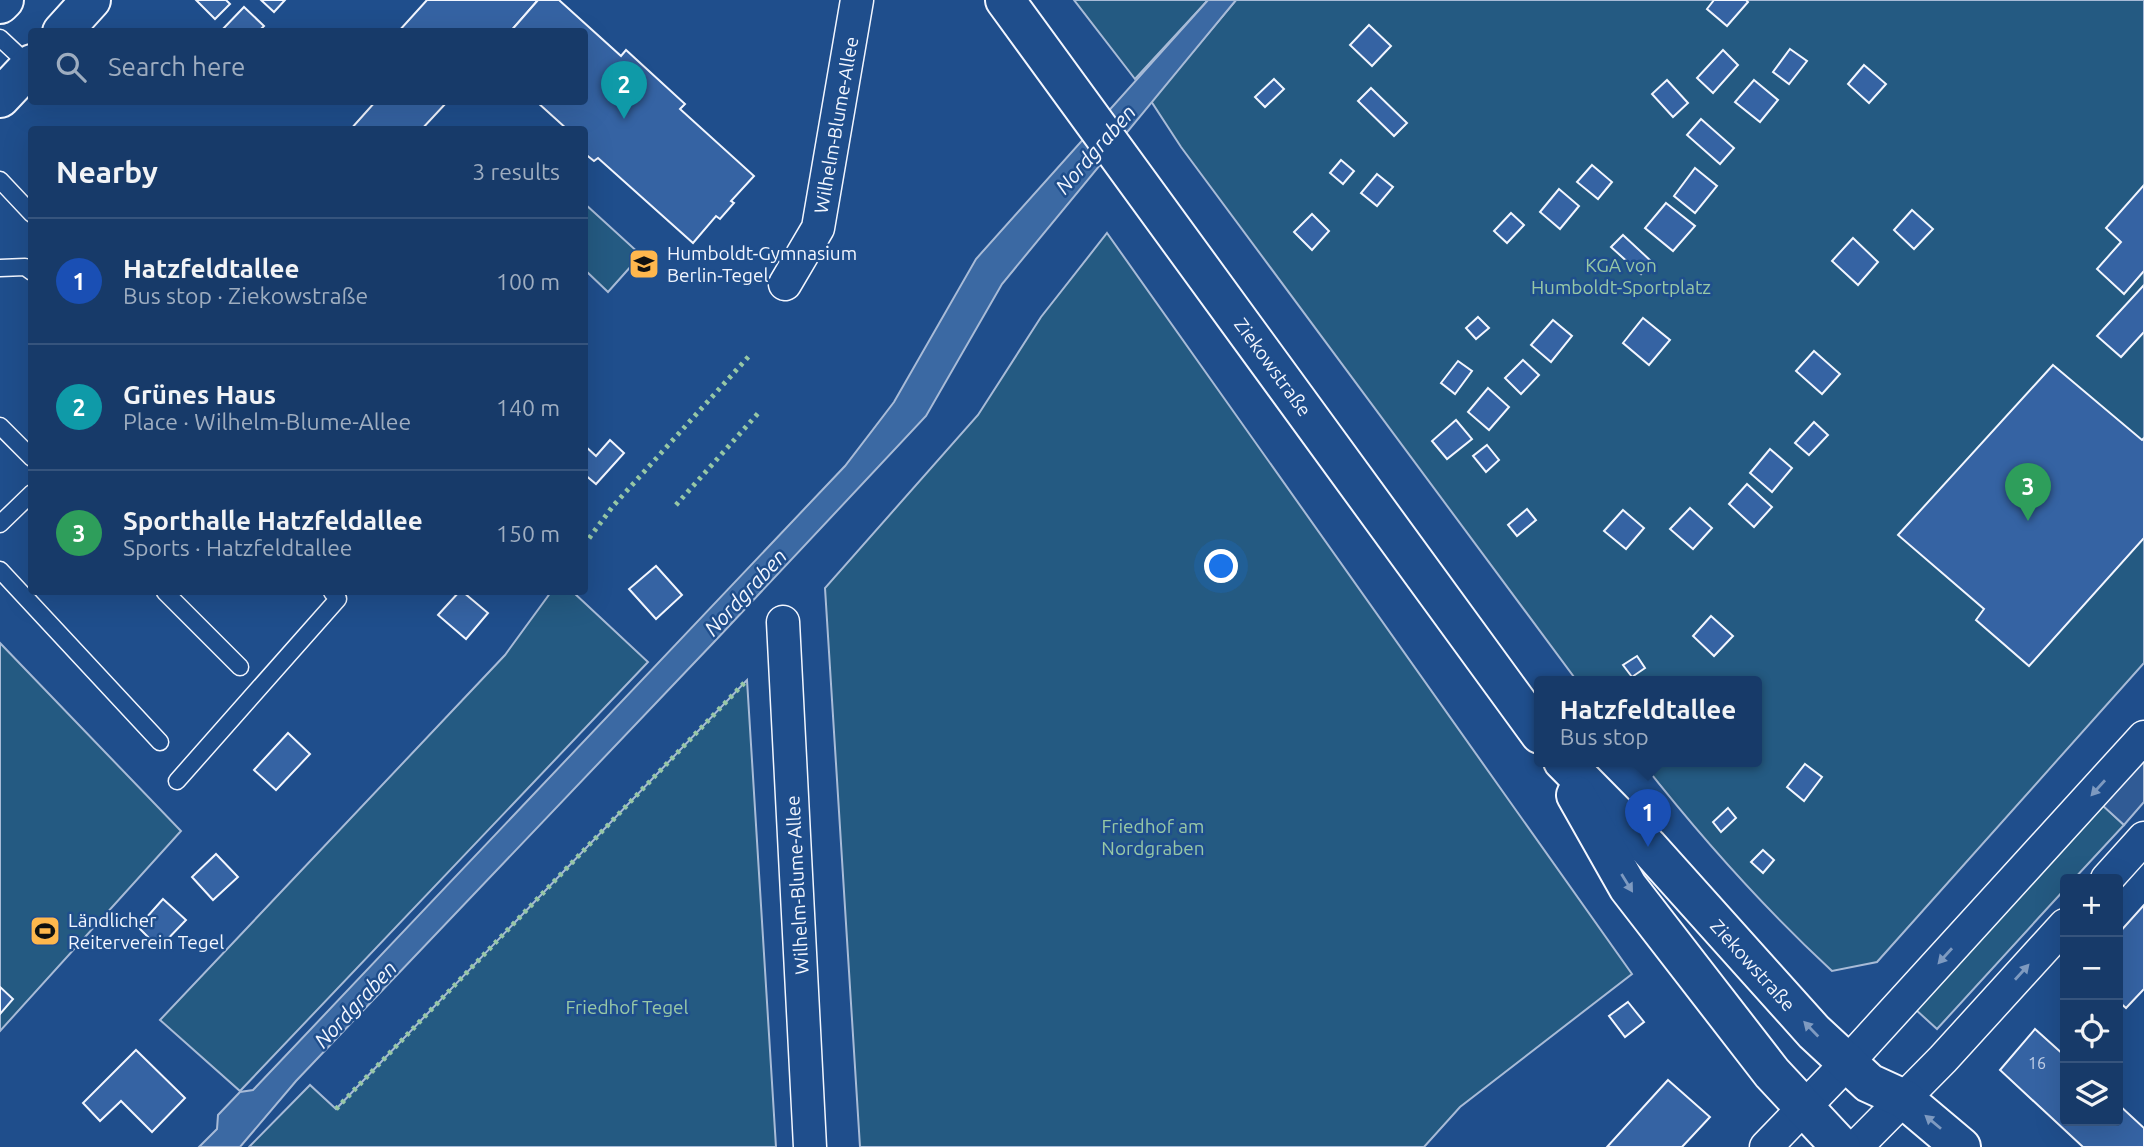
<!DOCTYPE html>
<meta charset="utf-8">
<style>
body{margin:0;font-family:Ubuntu,sans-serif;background:#20416f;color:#f1f3f6}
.controls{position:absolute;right:21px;bottom:21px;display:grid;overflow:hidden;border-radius:7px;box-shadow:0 7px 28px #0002}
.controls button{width:63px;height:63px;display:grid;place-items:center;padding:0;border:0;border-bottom:2px solid #36547d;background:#173a69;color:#f1f3f6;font:35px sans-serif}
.you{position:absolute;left:1222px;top:567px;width:24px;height:24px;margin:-18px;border:5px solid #fff;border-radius:50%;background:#1a73e8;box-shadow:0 0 0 10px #1a73e833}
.badge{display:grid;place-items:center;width:46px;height:46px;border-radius:50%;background:#e69b98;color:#fff;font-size:23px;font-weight:700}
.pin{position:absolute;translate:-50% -58px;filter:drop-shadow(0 2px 4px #0008)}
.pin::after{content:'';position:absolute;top:37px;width:24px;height:21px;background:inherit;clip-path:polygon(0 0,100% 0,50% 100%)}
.popup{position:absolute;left:1534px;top:676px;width:228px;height:91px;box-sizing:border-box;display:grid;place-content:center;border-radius:7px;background:#173a69;filter:drop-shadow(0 2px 5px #0005);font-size:23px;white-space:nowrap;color:#9eadc0}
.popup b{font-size:26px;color:#f1f3f6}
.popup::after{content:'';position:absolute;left:50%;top:100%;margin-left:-14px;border:14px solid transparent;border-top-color:#173a69}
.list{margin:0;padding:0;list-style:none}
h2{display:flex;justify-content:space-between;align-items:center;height:91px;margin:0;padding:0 28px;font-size:30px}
h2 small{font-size:23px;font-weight:400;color:#9eadc0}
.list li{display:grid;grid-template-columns:46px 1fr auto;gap:21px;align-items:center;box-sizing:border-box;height:126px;padding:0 28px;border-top:2px solid #36547d}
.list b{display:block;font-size:26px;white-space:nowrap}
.list p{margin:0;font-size:23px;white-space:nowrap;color:#9eadc0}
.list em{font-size:23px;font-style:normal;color:#9eadc0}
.icon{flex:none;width:38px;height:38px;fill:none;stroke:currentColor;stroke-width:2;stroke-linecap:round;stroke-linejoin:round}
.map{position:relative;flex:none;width:2144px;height:1147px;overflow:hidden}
.search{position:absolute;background:#173a69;box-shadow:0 7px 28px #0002;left:28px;top:28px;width:560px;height:77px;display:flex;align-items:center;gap:18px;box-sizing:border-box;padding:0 24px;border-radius:7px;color:#9eadc0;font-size:26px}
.panel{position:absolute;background:#173a69;box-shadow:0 7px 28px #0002;left:28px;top:126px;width:560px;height:469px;border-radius:7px}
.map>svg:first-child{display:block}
</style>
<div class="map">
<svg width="2144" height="1147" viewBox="0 0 2144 1147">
<rect width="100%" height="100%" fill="#1f4e8c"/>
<g fill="#245a82" stroke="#a8bbd7" stroke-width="2">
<polygon points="1074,0 1208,0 1135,79"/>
<path d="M1236 0H2144V663L1877 962 1832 971C1763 907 1699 835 1641 761H1756V681H1577L1181 147 1151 101Z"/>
<polygon points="585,204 641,255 608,292 585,270"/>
<polygon points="1107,233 1632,974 1460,1107 1424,1147 860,1147 825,588 978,415 1041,317"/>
<polygon points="551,592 573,592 648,662 240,1091 160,1020 505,655"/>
<polygon points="0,643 181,831 0,1031"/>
<polygon points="747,680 776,1147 249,1147 310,1085 336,1109"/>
<polygon points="2102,804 2124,825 2074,879 2065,879 2065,889 1937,1029 1915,1009"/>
</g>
<polygon fill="#305b95" stroke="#a8bbd7" stroke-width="2" points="2144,757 2144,802 2124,825 2102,805"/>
<polygon fill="#3b69a3" stroke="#a8bbd7" stroke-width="2" points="1208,0 1236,0 1002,284 926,416 715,641 296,1081 240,1147 199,1147 217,1129 218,1115 240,1092 253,1090 845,466 894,402 976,259"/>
<g fill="#3563a3" stroke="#f2f6ff" stroke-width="2">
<polygon points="196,0 226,0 230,4 215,19"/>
<polygon points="261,0 285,0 274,12"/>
<polygon points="427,0 538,0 510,32 398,32"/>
<polygon points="538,0 559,0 621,56 626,50 685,104 680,109 754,176 731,201 734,203 720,219 716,216 693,243 598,158 594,161 584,153 584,130 568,130 537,102 584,102 584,32 510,32"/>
<polygon points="1714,0 1746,0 1748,2 1727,26 1707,9"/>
<polygon points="244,7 264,26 258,32 220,32"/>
<polygon points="1369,25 1391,46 1372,66 1350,45"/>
<polygon points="1790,49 1807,61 1789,84 1773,72"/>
<polygon points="1723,50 1738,65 1713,93 1697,78"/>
<polygon points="1864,65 1886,84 1869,103 1848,84"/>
<polygon points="1274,79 1284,89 1265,107 1255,97"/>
<polygon points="1667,80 1688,103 1673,117 1652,94"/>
<polygon points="1754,80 1778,100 1760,122 1735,102"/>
<polygon points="1371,88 1407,123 1394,136 1358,101"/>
<polygon points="375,102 447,102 421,130 350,130"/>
<polygon points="1701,119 1734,148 1720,164 1687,135"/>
<polygon points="1341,160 1354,171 1343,184 1330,173"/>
<polygon points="1592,165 1612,182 1598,199 1577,182"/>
<polygon points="1695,168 1717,186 1695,213 1674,196"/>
<polygon points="1377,174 1393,187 1377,206 1361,193"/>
<polygon points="2144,185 2144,271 2124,294 2097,269 2121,242 2106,228"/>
<polygon points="1559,189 1579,206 1560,229 1540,212"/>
<polygon points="1666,203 1695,226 1673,251 1645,228"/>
<polygon points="1912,210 1933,229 1914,249 1894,230"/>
<polygon points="1511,213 1524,225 1507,243 1494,231"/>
<polygon points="1312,214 1329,231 1312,250 1294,232"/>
<polygon points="1623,235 1652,262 1641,274 1611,247"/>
<polygon points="1853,238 1878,262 1858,285 1832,261"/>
<polygon points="2144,285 2144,332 2121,357 2097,336"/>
<polygon points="1478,317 1489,328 1476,339 1466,328"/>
<polygon points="1643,318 1670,340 1649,365 1623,343"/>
<polygon points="1553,320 1572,336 1551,362 1531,345"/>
<polygon points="1814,351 1840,374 1822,394 1796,371"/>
<polygon points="1523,360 1539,375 1521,394 1505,378"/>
<polygon points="1458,361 1472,371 1455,394 1441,383"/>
<polygon points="2053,365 2142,440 2144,438 2144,538 2029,666 1976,620 1984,609 1898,535"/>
<polygon points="1488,388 1509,407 1489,430 1468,412"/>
<polygon points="1456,420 1472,439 1447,459 1432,441"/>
<polygon points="1814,422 1828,435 1809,455 1795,443"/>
<polygon points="610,440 624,453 596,484 584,474 584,445 596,456"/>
<polygon points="1487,445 1499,460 1486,472 1473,456"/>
<polygon points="1770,449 1792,468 1772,492 1750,473"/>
<polygon points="1747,484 1772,507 1754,527 1729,504"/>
<polygon points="1690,508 1712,528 1693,549 1670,529"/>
<polygon points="1527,509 1536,520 1517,536 1508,525"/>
<polygon points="1623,510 1644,528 1626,549 1604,531"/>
<polygon points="656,566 682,595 656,619 629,589"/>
<polygon points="459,592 463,592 488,613 466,639 438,615"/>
<polygon points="1711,616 1733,636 1714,656 1693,636"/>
<polygon points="1637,656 1645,668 1632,677 1623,665"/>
<polygon points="288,733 310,754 276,790 254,770"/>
<polygon points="1805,764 1822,777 1804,801 1787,787"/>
<polygon points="1728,808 1736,818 1721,832 1713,822"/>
<polygon points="1763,850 1774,860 1763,873 1751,862"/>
<polygon points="216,854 238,877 213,900 192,877"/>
<polygon points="163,899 186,920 159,948 138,927"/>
<polygon points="2144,905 2144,989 2126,1008 2118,1001 2118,934"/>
<polygon points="0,987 13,999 0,1014"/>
<polygon points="1628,1002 1644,1022 1625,1037 1609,1016"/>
<polygon points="2035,1029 2065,1056 2065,1121 2118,1121 2118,1104 2144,1128 2144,1147 2083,1147 2000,1070"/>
<polygon points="136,1050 185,1098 152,1132 121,1101 100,1121 83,1103"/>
<polygon points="1668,1080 1710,1117 1682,1147 1607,1147"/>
</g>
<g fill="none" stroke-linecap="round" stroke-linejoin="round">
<g stroke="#f2f6ff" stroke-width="19">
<g id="lane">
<polyline points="0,38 30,66"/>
<polyline points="0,180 32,214"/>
<polyline points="0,268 25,267 32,272"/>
<polyline points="0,426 32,458"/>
<polyline points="0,524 32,493"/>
<polyline points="0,570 160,742"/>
<polyline points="165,592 240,667"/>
<polyline points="177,781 338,599 332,592"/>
</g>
</g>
<g stroke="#f2f6ff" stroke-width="35">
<g id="street">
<polyline points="785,284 818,228 857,0"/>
<polyline points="783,622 810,1147"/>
<polyline points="2107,879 2144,838"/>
<polyline points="1766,1147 1847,1063 2144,737"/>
<polyline points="1856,1147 1943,1059 2065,925"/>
</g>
</g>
<g stroke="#f2f6ff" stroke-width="42">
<g id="secondary">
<polyline points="1005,0 1540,734"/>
<polyline points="0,4 4,0"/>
<polyline points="62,32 91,0"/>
<polyline points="0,98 32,64"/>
<polyline points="1563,761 1648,847 1814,1032 1869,1083 1904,1099 1961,1147"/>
<polyline points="1576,795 1628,887 1772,1073 1841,1147"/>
</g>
</g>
<use href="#lane" stroke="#1f4e8c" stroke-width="16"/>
<use href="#street" stroke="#1f4e8c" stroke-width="32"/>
<use href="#secondary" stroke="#1f4e8c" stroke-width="38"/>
<g stroke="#97c8a6" stroke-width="5" stroke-dasharray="3.5 5" stroke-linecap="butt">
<polyline points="676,505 761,410"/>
<polyline points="584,545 613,506 750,355"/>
<polyline points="336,1109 747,680"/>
</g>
</g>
<defs><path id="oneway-solid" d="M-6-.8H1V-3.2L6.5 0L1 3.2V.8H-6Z" transform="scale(1.75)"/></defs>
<g fill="#7e9ac0">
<use href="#oneway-solid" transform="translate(2098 788) rotate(132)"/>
<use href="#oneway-solid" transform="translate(1627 883) rotate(58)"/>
<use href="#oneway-solid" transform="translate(1945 956) rotate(132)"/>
<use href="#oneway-solid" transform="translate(2022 972) rotate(-48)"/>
<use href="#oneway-solid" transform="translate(1811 1029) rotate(-134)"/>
<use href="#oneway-solid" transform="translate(1933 1122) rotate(-140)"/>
</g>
<defs>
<g id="school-square" transform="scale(1.575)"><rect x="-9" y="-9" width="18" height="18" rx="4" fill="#ffb74d" stroke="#1f4e8c"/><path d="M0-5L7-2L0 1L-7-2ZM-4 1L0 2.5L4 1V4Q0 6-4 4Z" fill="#111"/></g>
<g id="stadium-square" transform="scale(1.575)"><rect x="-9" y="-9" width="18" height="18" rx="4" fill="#ffb74d" stroke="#1f4e8c"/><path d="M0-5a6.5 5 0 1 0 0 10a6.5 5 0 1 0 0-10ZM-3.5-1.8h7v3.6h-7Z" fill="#111"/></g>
</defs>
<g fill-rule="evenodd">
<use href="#school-square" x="644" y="264"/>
<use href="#stadium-square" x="45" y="931"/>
</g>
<g text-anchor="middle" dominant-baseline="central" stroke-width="5" stroke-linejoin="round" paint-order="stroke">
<g font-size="16" fill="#c3d1e8">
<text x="2037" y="1063">16</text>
</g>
<g font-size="19" fill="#f2f6ff" stroke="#1f4e8c">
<text transform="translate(836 125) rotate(-80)">Wilhelm-Blume-Allee</text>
<text transform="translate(1273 367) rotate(54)">Ziekowstraße</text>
<text transform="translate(797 885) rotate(-93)">Wilhelm-Blume-Allee</text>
<text transform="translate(1753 965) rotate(48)">Ziekowstraße</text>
</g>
<g font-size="19" fill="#f2f6ff" stroke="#1f4e8c" text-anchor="start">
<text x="667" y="253">Humboldt-Gymnasium<tspan x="667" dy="22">Berlin-Tegel</tspan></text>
<text x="68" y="920">Ländlicher<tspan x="68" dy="22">Reiterverein Tegel</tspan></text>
</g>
<g font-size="19" fill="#97c8a6" stroke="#1f4e8c">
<text x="1621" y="265">KGA von<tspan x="1621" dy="22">Humboldt-Sportplatz</tspan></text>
<text x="1153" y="826">Friedhof am<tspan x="1153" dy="22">Nordgraben</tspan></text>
<text x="627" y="1007">Friedhof Tegel</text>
</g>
<g font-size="21" font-style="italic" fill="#f2f6ff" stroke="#1f4e8c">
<text transform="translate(1095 149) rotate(-49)">Nordgraben</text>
<text transform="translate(745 592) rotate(-47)">Nordgraben</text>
<text transform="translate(355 1004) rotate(-47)">Nordgraben</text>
</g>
</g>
</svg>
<div class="controls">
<button>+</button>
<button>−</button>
<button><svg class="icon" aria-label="locate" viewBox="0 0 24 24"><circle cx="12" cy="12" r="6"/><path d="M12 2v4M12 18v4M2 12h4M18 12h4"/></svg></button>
<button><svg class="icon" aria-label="layers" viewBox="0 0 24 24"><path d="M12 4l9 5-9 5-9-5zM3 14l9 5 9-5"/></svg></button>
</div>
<div class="you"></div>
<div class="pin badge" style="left:1648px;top:847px;background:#1a4fb4">1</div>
<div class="popup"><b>Hatzfeldtallee</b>Bus stop</div>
<div class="pin badge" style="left:624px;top:119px;background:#0f9aa8">2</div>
<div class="pin badge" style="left:2028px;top:521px;background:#2e9e5b">3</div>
<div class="search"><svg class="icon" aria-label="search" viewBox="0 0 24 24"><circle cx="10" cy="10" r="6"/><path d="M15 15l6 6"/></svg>Search here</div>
<section class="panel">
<h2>Nearby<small>3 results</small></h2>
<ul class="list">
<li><span class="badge" style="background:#1a4fb4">1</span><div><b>Hatzfeldtallee</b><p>Bus stop · Ziekowstraße</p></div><em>100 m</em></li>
<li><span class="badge" style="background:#0f9aa8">2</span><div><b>Grünes Haus</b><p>Place · Wilhelm-Blume-Allee</p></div><em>140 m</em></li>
<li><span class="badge" style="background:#2e9e5b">3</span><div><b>Sporthalle Hatzfeldallee</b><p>Sports · Hatzfeldtallee</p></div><em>150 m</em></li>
</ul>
</section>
</div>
